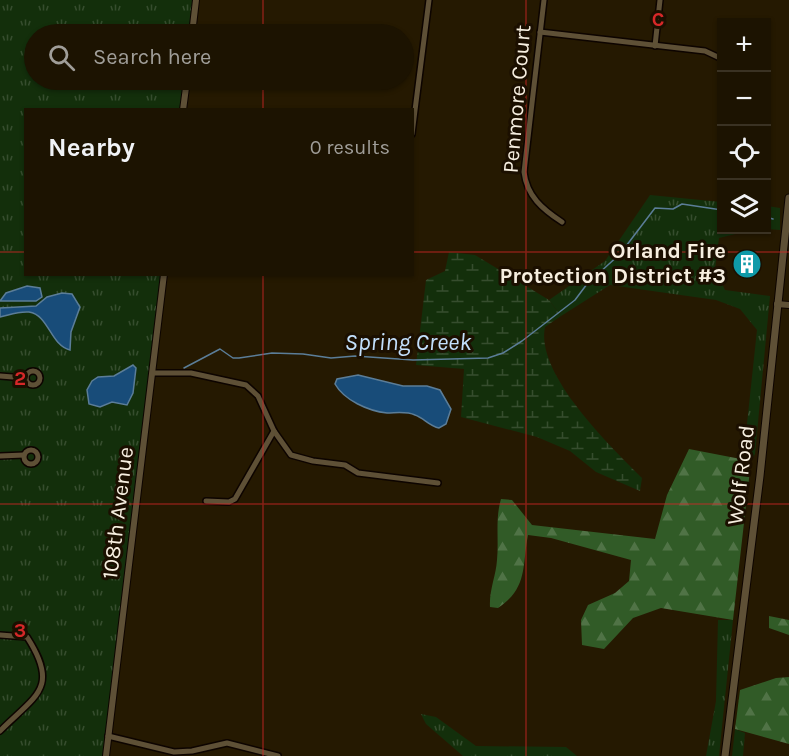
<!DOCTYPE html>
<meta charset="utf-8">
<style>
body{margin:0;font-family:Karla,sans-serif;background:#292010;color:#f1f3f6}
.controls{position:absolute;right:18px;top:18px;display:grid;overflow:hidden;border-radius:0px;box-shadow:0 2px 4px #0004}
.controls button{width:54px;height:54px;display:grid;place-items:center;padding:0;border:0;border-bottom:2px solid #3a3223;background:#1c1301;color:#f1f3f6;font:30px sans-serif}
.list{margin:0;padding:0;list-style:none}
h2{display:flex;justify-content:space-between;align-items:center;height:78px;margin:0;padding:0 24px;font-size:26px}
h2 small{font-size:20px;font-weight:400;color:#a09e99}
.icon{flex:none;width:33px;height:33px;fill:none;stroke:currentColor;stroke-width:2;stroke-linecap:round;stroke-linejoin:round}
.map{position:relative;flex:none;width:789px;height:756px;overflow:hidden}
.search{position:absolute;background:#1c1301;box-shadow:0 2px 4px #0004;left:24px;top:24px;width:390px;height:66px;display:flex;align-items:center;gap:15px;box-sizing:border-box;padding:0 21px;border-radius:33px;color:#a09e99;font-size:22px}
.panel{position:absolute;background:#1c1301;box-shadow:0 2px 4px #0004;left:24px;top:108px;width:390px;height:168px;border-radius:0px}
.map>svg:first-child{display:block}
</style>
<div class="map">
<svg width="789" height="756" viewBox="0 0 789 756">
<defs>
<pattern id="grass-tufts" width="24" height="20" patternUnits="userSpaceOnUse" patternTransform="scale(1.5)"><rect width="24" height="20" fill="#132f0b"/><path d="M3 7l-1-3M5 7V3M7 7l1-3M15 17l-1-3M17 17v-4M19 17l1-3" fill="none" stroke="#364d2e"/></pattern>
<pattern id="forest-firs" width="22" height="20" patternUnits="userSpaceOnUse" patternTransform="scale(1.5)"><rect width="22" height="20" fill="#315b27"/><path d="M5 1l3.5 6h-7zM16 11l3.5 6h-7z" fill="#507346"/></pattern>
<pattern id="wetland-marsh" width="20" height="14" patternUnits="userSpaceOnUse" patternTransform="scale(1.5)"><rect width="20" height="14" fill="#132f0b"/><path d="M1 5h8M5 5V1M11 12h8M15 12V8" fill="none" stroke="#364d2e"/></pattern>
</defs>
<rect width="100%" height="100%" fill="#251901"/>
<g fill="url(#grass-tufts)">
<polygon points="0,0 194,0 190,34 34,34 34,80 184,80 181,109 26,110 26,274 161,275 105,756 0,756"/>
<polygon points="650,195 721,202 722,230 752,230 719,238 715,269 725,290 770,296 755,454 751,461 743,461 757,330 740,309 716,300 610,285 561,316 549,300 605,261"/>
<polygon points="767,206 780,208 780,230 767,229"/>
<polygon points="718,620 733,620 719,756 706,756 716,701"/>
<polygon points="421,714 436,717 476,746 566,747 577,756 463,756 426,724"/>
<polygon points="735,729 745,733 743,756 732,756"/>
</g>
<g fill="url(#forest-firs)">
<path d="M689 449 751 461 733 620 661 608 633 618 604 649 582 645 581 620 588 605 615 593 629 581 631 560 551 538 528 535C522 566 528 588 498 608L490 607C489 590 496 576 497 560 499 539 495 519 501 499L512 500 532 525 655 539 667 495Z"/>
<polygon points="769,616 789,620 789,635 769,628"/>
<polygon points="789,677 789,744 735,729 740,690 776,678"/>
</g>
<path fill="url(#wetland-marsh)" d="M449 252 475 255 549 300 561 316 545 327C535 374 611 447 642 478L640 491 596 472 570 451 537 437 461 417 464 369 416 365 426 280 445 271Z"/>
<g fill="#184c79" stroke="#5b7d98" stroke-width="1.5">
<polygon points="27,286 40,288 42,297 36,301 0,301 6,293"/>
<path d="M62 293 72 294 80 307 71 332 70 350C50 345 49 315 29 312 19 311 9 315 0 317V308L36 306 47 297Z"/>
<polygon points="133,365 136,368 133,393 127,405 112,402 100,407 89,404 87,390 92,381 98,377 114,376"/>
<path d="M358 375 403 386H427L440 390 451 409 446 424 439 428C429 426 424 418 415 415 406 411 396 413 387 413 368 411 344 400 335 384L337 379Z"/>
</g>
<g fill="none" stroke-linecap="round" stroke-linejoin="round">
<g stroke="#5b7d98" stroke-width="1.5">
<polyline points="766,217 773,219"/>
<polyline points="184,368 220,349 233,358 239,358 272,353 303,354 331,358 355,356 413,360 488,358 503,353 522,341 575,300 587,284 620,254 655,208 673,209 682,204 722,210"/>
</g>
<g stroke="#0d0400" stroke-width="8">
<g id="minor">
<path d="M544 0 524 172C527 196 542 209 562 222"/>
<polyline points="540,32 705,51 722,59"/>
<polyline points="655,46 660,0"/>
<polyline points="412,134 429,0"/>
<circle cx="33" cy="378" r="7"/>
<polyline points="153,373 191,373 246,385 258,396 274,431 291,455 313,461 345,465 358,473 438,483"/>
<polyline points="0,376 26,378"/>
<circle cx="31" cy="457" r="7"/>
<polyline points="0,456 24,455"/>
<polyline points="206,501 229,502 235,499 274,431"/>
<path d="M0 635 27 637C60 688 36 695 0 731"/>
<polyline points="108,736 174,752 192,751 227,743 278,756"/>
</g>
</g>
<g stroke="#0d0400" stroke-width="8">
<g id="tertiary">
<polyline points="192,34 196,0"/>
<polyline points="183,110 187,80"/>
<polyline points="777,304 789,305"/>
<polyline points="106,756 164,274"/>
</g>
</g>
<g stroke="#0d0400" stroke-width="9">
<polyline id="secondary" points="725,756 760,476 789,198"/>
</g>
<use href="#minor" stroke="#5e5036" stroke-width="5"/>
<use href="#tertiary" stroke="#5e5036" stroke-width="6"/>
<use href="#secondary" stroke="#5e5036" stroke-width="7"/>
</g>
<path fill="none" stroke="#d62828" stroke-width="1.5" stroke-opacity="0.55" d="M263 0V34M526 0V756M263 80V110M0 252H26M412 252H789M263 274V756M0 504H789"/>
<defs>
<g id="building-disc" transform="scale(1.5)"><circle r="9.5" fill="#0f9aa8" stroke="#1b0f00"/><path d="M-4-6H4V6H1V3H-1V6H-4ZM-2.5-4.3h1.7v1.8h-1.7ZM.8-4.3h1.7v1.8H.8ZM-2.5-1h1.7V.8h-1.7ZM.8-1h1.7V.8H.8Z" fill="#fff"/></g>
</defs>
<g fill-rule="evenodd">
<use href="#building-disc" x="747" y="264"/>
</g>
<g text-anchor="middle" dominant-baseline="central" stroke-width="6" stroke-linejoin="round" paint-order="stroke">
<g font-size="22" fill="#f7efe0" stroke="#1b0f00">
<text transform="translate(517 99) rotate(-85)">Penmore Court</text>
<text transform="translate(741 475) rotate(-83)">Wolf Road</text>
<text transform="translate(118 513) rotate(-83)">108th Avenue</text>
</g>
<g font-size="22" font-weight="bold" fill="#f7efe0" stroke="#1b0f00" text-anchor="end">
<text x="726" y="251">Orland Fire<tspan x="726" dy="25">Protection District #3</tspan></text>
</g>
<g font-size="24" font-style="italic" fill="#c3e0fc" stroke="#1b0f00">
<text x="408" y="342">Spring Creek</text>
</g>
</g>
<g font-size="20" text-anchor="middle" font-weight="bold" fill="#d62828" stroke="#1b0f00" stroke-width="6" stroke-linejoin="round" paint-order="stroke">
<text x="658" y="26">C</text>
<text x="20" y="385">2</text>
<text x="20" y="637">3</text>
</g>
</svg>
<div class="controls">
<button>+</button>
<button>−</button>
<button><svg class="icon" aria-label="locate" viewBox="0 0 24 24"><circle cx="12" cy="12" r="6"/><path d="M12 2v4M12 18v4M2 12h4M18 12h4"/></svg></button>
<button><svg class="icon" aria-label="layers" viewBox="0 0 24 24"><path d="M12 4l9 5-9 5-9-5zM3 14l9 5 9-5"/></svg></button>
</div>
<div class="search"><svg class="icon" aria-label="search" viewBox="0 0 24 24"><circle cx="10" cy="10" r="6"/><path d="M15 15l6 6"/></svg>Search here</div>
<section class="panel">
<h2>Nearby<small>0 results</small></h2>
<ul class="list">
</ul>
</section>
</div>
